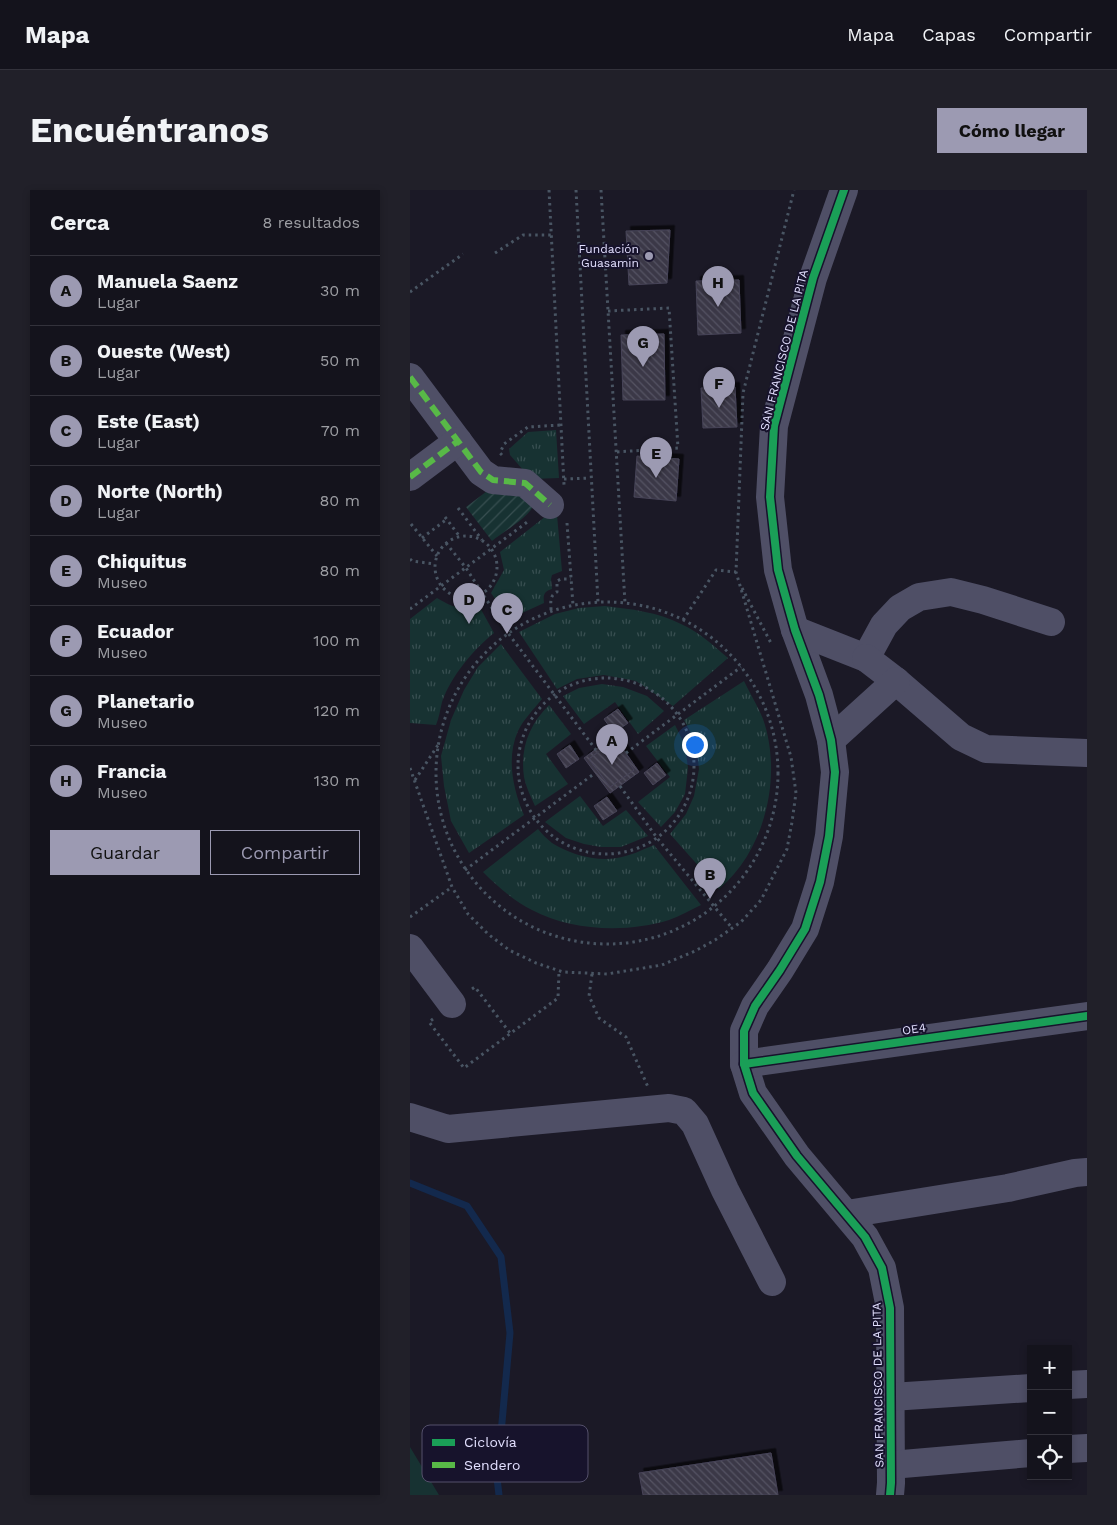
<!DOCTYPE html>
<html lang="es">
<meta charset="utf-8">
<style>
body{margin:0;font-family:"Work Sans",sans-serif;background:#212029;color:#f1f3f6}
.controls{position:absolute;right:15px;bottom:15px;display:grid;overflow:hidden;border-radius:0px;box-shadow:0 2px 8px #0003}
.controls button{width:45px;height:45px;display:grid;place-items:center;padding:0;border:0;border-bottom:1px solid #33323b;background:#14131c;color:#f1f3f6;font:25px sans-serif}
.you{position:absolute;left:284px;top:554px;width:18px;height:18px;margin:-12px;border:4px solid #fff;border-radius:50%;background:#1a73e8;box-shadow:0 0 0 8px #1a73e833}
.badge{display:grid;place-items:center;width:32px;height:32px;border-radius:50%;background:#9c9ab2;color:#111;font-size:16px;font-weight:700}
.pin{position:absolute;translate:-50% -41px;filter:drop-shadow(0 1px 2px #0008)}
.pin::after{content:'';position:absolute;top:26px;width:18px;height:15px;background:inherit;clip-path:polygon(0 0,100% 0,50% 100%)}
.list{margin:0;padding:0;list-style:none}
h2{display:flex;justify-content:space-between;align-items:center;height:65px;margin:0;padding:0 20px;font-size:21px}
h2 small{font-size:16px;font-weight:400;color:#9d9ea3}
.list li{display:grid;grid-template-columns:32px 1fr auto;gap:15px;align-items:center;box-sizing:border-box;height:70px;padding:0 20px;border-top:1px solid #33323b}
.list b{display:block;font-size:19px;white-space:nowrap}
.list p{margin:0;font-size:16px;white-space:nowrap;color:#9d9ea3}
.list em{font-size:16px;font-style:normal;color:#9d9ea3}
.actions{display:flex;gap:10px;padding:15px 20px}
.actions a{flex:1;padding:11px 0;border:1px solid #9c9ab2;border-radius:0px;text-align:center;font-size:18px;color:#9c9ab2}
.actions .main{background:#9c9ab2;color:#111}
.icon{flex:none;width:28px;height:28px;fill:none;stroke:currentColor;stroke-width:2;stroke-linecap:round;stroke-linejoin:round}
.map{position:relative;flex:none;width:677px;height:1305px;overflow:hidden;border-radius:0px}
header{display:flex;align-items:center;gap:30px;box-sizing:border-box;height:70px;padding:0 25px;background:#14131c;border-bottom:1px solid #33323b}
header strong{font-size:24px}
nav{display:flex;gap:28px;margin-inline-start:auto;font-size:18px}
.intro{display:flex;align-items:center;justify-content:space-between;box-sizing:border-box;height:120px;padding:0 30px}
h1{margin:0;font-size:35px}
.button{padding:12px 22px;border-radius:0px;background:#9c9ab2;color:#111;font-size:18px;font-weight:700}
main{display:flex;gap:30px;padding:0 30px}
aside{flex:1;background:#14131c;border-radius:0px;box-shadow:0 2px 8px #0003}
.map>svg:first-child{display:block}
</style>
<header>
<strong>Mapa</strong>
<nav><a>Mapa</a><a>Capas</a><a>Compartir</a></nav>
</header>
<div class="intro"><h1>Encuéntranos</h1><a class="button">Cómo llegar</a></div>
<main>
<aside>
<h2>Cerca<small>8 resultados</small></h2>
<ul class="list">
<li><span class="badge">A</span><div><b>Manuela Saenz</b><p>Lugar</p></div><em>30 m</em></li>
<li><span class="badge">B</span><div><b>Oueste (West)</b><p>Lugar</p></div><em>50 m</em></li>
<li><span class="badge">C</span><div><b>Este (East)</b><p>Lugar</p></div><em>70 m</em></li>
<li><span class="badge">D</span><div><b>Norte (North)</b><p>Lugar</p></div><em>80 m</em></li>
<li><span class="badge">E</span><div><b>Chiquitus</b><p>Museo</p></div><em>80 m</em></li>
<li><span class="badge">F</span><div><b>Ecuador</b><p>Museo</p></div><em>100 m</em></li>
<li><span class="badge">G</span><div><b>Planetario</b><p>Museo</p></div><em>120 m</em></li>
<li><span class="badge">H</span><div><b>Francia</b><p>Museo</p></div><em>130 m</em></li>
</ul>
<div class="actions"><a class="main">Guardar</a><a>Compartir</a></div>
</aside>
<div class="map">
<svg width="677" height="1305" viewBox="0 0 677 1305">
<defs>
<pattern id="grass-tufts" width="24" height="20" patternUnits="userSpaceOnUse" patternTransform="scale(1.25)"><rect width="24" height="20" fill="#173232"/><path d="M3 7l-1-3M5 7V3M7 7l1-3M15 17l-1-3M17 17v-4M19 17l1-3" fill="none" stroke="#384f51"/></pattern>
<pattern id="garden-furrows" width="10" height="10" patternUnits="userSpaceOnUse" patternTransform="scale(1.25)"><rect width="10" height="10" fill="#173232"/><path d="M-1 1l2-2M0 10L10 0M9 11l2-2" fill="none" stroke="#384f51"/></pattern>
<pattern id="building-back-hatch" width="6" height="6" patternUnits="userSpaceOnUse" patternTransform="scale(1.25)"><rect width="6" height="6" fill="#3a3847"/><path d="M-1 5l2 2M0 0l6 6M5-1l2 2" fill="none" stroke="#565463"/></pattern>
<filter id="shadow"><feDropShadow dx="4.5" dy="-4.5" stdDeviation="0" flood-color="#0009"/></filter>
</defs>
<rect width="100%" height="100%" fill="#1b1926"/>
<g fill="url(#grass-tufts)">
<polygon points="146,240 149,288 121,289 100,265 99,259 118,242"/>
<path d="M147 325 152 381 142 385 141 389 142 399C134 401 133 405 134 413L99 429 81 403 94 380 90 362 136 326Z"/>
<path d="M27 408C44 418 49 420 68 414L84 443C63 460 41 486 32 512 30 520 29 528 26 535L0 533V429Z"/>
<path d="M195 416C220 419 248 422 271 434 289 442 304 456 318 468L263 516 226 491 194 485 167 489 147 499 109 442 145 424 169 418Z"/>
<path d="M91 454 132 509C124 519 113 530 108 541 96 568 103 599 114 625L59 663 41 631 34 596 31 566 41 530 54 500 68 477Z"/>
<path d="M334 491C340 504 348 516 353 529 373 586 355 661 309 699L260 644 276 624 284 606 289 579 286 553 274 530Z"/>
<polygon points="192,494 213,497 237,506 254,521 228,544 205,512 174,534 153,506 169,498"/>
<path d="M139 515 161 544 136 564 158 594 125 616C121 607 116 597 114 587 110 558 119 535 139 515Z"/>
<polygon points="265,535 275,555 278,578 275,604 265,622 251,637 228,612 260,587 236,556"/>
<polygon points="170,606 193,636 216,620 238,646 211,657 191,657 174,654 156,648 135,632"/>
<path d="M128 639C132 644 137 649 142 653 159 664 186 672 207 668 220 666 232 660 244 655L291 715C280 720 270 726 259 730 217 743 161 741 122 720 104 711 87 696 73 682Z"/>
</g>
<path fill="url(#garden-furrows)" d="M85 295 108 297 124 314C120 327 93 342 82 351L56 317Z"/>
<polygon fill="#173232" points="0,1257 29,1305 0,1305"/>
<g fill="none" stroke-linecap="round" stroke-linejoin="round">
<polyline stroke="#13294d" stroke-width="7" points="0,993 57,1016 91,1067 100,1143 87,1288 89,1305"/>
</g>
<g fill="url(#building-back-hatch)" stroke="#474458" fill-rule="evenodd" filter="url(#shadow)">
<polygon points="260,40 257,93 219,95 216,41"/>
<polygon points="329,90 331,143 288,145 286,91"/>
<polygon points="254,144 255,210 213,210 211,145"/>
<polygon points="325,197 327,237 293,238 291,198"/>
<polygon points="227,266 269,269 266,311 224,307"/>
<polygon points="208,519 218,533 204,543 194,529"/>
<path d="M204 546 229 582 200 603 174 568ZM203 551 224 580 200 597 179 569Z"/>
<polygon points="203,551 224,580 200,597 179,569"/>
<polygon points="160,555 169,569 156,578 147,564"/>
<polygon points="247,573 256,585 243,595 234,583"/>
<polygon points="197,607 207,621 193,630 184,616"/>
<polygon points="361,1263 368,1305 233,1305 229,1283"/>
</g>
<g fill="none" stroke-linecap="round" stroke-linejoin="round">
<g stroke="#495563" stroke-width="3" stroke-dasharray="2.5 4" stroke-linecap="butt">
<polyline points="139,0 154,295"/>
<polyline points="166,0 188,412"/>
<polyline points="191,0 215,413"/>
<polyline points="85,63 113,45 142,45"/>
<polyline points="0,102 53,64"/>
<polyline points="198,121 259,118 268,258 206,262"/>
<polyline points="92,265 90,263 94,254 118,237 151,235"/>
<polyline points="154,289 180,288"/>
<polyline points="48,318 72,350"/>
<polyline points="35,327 50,347"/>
<polyline points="157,333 163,415"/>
<polyline points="1,334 27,366"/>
<circle cx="56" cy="377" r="31"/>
<polyline points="12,348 37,329"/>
<polyline points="36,353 56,378 98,443 186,560"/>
<polyline points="0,369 2,371 25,374"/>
<polyline points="332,398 362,455"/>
<circle cx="197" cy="583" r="171"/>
<polyline points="0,419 120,330"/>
<path d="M141 420C141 412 139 406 147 402V391L151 389H161"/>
<polyline points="273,430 306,380 326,382"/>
<circle cx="196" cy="576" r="88"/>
<polyline points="216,563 331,477"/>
<polyline points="0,578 42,697 58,724 78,744 99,760 126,773 153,782 197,784 252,775 285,761 305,750 331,732 351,710 377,659 382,632 386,603 381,567 326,382 333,203 384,0"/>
<polyline points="5,590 28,555"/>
<polyline points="210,596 247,648 322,738"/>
<polyline points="55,680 185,583"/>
<polyline points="0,727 42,697"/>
<polyline points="182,784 179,806 189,828 216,847 238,897"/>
<polyline points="62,799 65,797 100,843"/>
<polyline points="23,829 19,832 54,878 148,808 149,781"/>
</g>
<g stroke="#4f4f66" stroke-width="28">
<polyline points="434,0 403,88 364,236 360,307 368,380 385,440 409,505 421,550 425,582 419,646 410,692 395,739 370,780 345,816 334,841 334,874 343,903 387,966 455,1047 472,1078 480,1118 481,1293 480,1305"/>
<polyline points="0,187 71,282 83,290 115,293 140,315"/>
<polyline points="0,287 48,251"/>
<polyline points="385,440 456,468 474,435 490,418 509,407 541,402 573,410 641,432"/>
<polyline points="456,468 486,491 551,547 576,559 677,563"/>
<polyline points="421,550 486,491"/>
<polyline points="0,758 42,814"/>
<polyline points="334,874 677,826"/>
<polyline points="0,927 38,939 259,918 274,921 285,934 315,1000 362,1092"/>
<polyline points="437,1024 598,998 665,983 677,982"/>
<polyline points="658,1195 677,1194"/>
<polyline points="481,1207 621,1198"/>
<polyline points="658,1259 677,1258"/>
<polyline points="481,1275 621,1263"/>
</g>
<g stroke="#58b947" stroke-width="6" stroke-dasharray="12 6" stroke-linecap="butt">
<polyline points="0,187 71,282 83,290 115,293 140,315"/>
<polyline points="0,287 48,251"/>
</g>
<g stroke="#17132c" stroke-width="11">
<g id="cycleway">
<polyline points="434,0 403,88 364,236 360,307 368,380 385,440 409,505 421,550 425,582 419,646 410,692 395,739 370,780 345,816 334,841 334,874 343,903 387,966 455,1047 472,1078 480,1118 481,1293 480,1305"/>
<polyline points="334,874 677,826"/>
</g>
</g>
<use href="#cycleway" stroke="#1a9f57" stroke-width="8"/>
</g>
<circle fill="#9c9ab2" stroke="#17132c" stroke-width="2" cx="239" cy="66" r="5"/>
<g text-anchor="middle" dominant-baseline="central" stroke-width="4" stroke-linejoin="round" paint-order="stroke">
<g font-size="12" fill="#e2dffe" stroke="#17132c" text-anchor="end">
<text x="229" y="59">Fundación<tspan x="229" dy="14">Guasamin</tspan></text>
</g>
<g font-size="12" fill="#e2dffe" stroke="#17132c">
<text transform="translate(374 160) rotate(-76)">SAN FRANCISCO DE LA PITA</text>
<text transform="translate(504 839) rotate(-8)">OE4</text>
<text transform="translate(468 1195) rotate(-91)">SAN FRANCISCO DE LA PITA</text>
</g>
</g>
<rect x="12" y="1235" width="166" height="57" rx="8" fill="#17132c" stroke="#54506b" stroke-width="1"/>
<rect x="22" y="1249" width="23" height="7" fill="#1a9f57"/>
<rect x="22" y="1272" width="23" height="6" fill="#58b947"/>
<g font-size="14" fill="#e2dffe">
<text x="54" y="1257">Ciclovía</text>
<text x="54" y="1280">Sendero</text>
</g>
</svg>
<div class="controls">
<button>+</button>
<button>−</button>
<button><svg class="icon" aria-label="locate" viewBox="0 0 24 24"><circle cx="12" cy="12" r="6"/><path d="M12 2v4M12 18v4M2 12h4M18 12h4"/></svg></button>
</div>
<div class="you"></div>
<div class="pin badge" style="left:202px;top:575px">A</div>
<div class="pin badge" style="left:300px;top:709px">B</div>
<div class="pin badge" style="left:97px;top:444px">C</div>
<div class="pin badge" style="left:59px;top:434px">D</div>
<div class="pin badge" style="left:246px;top:288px">E</div>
<div class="pin badge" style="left:309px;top:218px">F</div>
<div class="pin badge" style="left:233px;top:177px">G</div>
<div class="pin badge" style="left:308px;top:117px">H</div>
</div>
</main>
